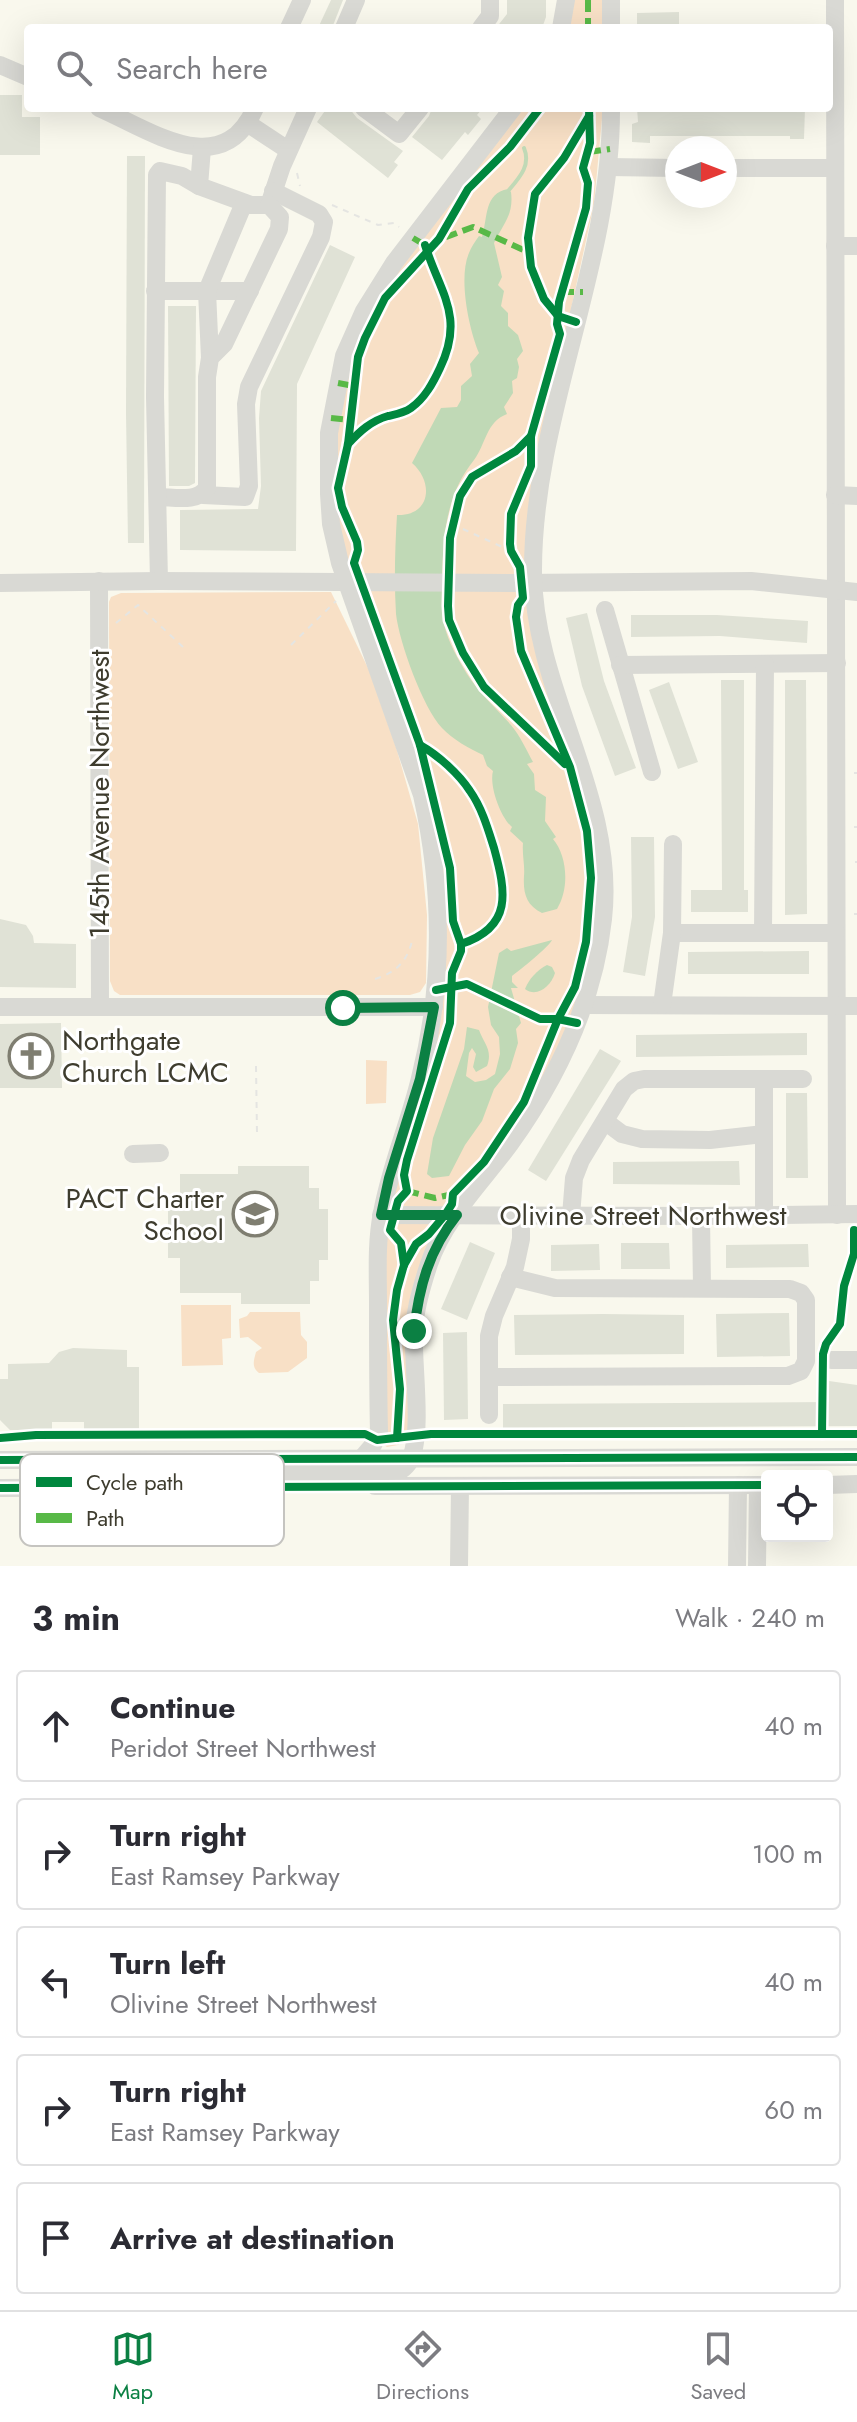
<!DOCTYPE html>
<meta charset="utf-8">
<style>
body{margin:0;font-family:Jost,sans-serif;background:#f7f7f7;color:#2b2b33}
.controls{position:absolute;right:24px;bottom:24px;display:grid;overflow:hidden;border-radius:8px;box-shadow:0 8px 32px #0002}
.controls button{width:72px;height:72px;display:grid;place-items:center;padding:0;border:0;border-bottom:2px solid #e1e1e2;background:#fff;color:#2b2b33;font:40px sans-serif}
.compass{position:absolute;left:665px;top:136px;width:72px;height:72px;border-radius:50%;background:#fff;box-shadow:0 8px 32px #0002;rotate:90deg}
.stop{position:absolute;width:24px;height:24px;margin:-18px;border:6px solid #0b8043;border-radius:50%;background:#fff}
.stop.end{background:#0b8043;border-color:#fff;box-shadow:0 2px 8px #0008}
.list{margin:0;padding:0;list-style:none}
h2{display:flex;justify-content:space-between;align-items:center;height:104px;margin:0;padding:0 32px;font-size:34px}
h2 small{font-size:26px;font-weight:400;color:#7c7c81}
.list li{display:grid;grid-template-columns:52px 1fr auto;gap:24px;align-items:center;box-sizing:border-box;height:112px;margin:0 16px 16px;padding:0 16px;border:2px solid #e1e1e2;border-radius:8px}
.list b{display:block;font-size:30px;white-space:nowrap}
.list p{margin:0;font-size:26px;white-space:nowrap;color:#7c7c81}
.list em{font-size:26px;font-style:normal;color:#7c7c81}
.icon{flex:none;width:44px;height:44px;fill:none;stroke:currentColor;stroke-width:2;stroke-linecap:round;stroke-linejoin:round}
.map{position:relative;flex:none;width:857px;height:1566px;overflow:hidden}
.search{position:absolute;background:#fff;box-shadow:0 8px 32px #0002;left:24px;right:24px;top:24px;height:88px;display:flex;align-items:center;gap:20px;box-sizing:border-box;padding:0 28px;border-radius:8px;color:#7c7c81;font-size:30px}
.sheet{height:744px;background:#fff}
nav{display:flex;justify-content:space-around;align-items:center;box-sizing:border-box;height:112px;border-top:2px solid #e1e1e2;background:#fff;font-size:22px;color:#7c7c81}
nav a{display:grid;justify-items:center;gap:4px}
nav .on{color:#0b8043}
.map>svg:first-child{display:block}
</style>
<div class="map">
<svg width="857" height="1566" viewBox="0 0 857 1566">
<rect width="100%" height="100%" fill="#f9f8ed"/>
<g fill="#f8e0c6">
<polygon points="573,0 603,0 603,28 567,28"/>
<polygon points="521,108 603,108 594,204 540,451 527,557 596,856 593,945 564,1038 526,1109 435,1236 408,1434 398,1445 387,1447 381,1443 386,1241 394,1185 414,1118 441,885 340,538 333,467 344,377 380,296"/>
<polygon points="331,592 369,670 396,747 418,824 427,915 426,983 420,992 410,995 120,995 114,991 110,981 109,602 111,597 121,593"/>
<polygon points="366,1060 387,1061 386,1103 366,1104"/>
<polygon points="181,1305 231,1305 231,1338 222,1339 223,1365 182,1366"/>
<path d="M250 1312H300L301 1335 307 1342V1358L288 1372 259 1373C251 1367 254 1360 256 1352L262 1348 248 1337 240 1338 239 1319 247 1316Z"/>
</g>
<g fill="#c0d9b6">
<path d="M508 189 511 192C514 215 503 224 494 243L502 277 498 285 504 291 501 306 508 313V326L518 335 523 351 517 359 519 367 517 378 512 381 513 393 504 407 507 414C486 422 486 444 474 460 445 496 443 538 442 582 442 596 441 611 444 624 448 642 458 659 467 674 479 693 496 708 511 725 520 736 526 749 533 762L527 764 534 774 535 790 546 797 545 821 556 837 553 839C567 855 570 888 557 909L542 913C526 905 523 893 524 876 525 865 522 855 523 843L510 831 512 827C500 817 489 785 493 771L487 766 483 755C470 749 452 739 442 728 423 708 399 642 396 614 394 582 395 548 397 515 431 516 434 482 412 463L441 408 457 407 461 400V386L472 376 470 364 479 353C469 329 458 278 469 253 471 247 475 242 479 236L482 237C488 217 484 193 508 189Z"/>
<path d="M552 940C549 947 521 969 512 976V982L518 988H511L521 1023 516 1029 518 1043 510 1069 494 1089 482 1121 465 1145 449 1176 432 1178 427 1174 433 1138 464 1049 467 1027 479 1030C484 1044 493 1050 487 1066L476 1072 473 1067 476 1054 472 1048 469 1053 466 1076 475 1082 486 1080 495 1074 500 1054 499 1037 491 1025 488 1007 499 953 507 948 511 951Z"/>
<path d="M547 965 552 967 555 973C551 986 537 998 525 989 529 979 537 970 547 965Z"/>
</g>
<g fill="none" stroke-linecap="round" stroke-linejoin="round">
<path stroke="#c0d9b6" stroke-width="4" d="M509 190C520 177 531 165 524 148"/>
</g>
<g fill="#e0e2d6">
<polygon points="331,0 343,0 332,28 318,28"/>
<polygon points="507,0 546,0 546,17 542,28 496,28 507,14"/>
<polygon points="679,12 679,28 637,28 637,13"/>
<polygon points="0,95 22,95 22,117 40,117 40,155 0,155"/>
<polygon points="327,108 349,108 357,118 403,151 394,162 398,165 388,178 317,122"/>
<polygon points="432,108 483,108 477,115 481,119 468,135 465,132 442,160 412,137 429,116"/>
<polygon points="637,108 805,108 804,139 790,139 790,136 650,136 650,143 632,142 632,124 638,122"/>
<polygon points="127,156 145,156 144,543 128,543 126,413"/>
<polygon points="330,245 355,257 297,384 296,551 180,550 180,510 258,509 261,486 259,418 261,391"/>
<polygon points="168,306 196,306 195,483 189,486 169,486"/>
<polygon points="587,613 604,681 636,768 615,776 582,686 566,618"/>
<polygon points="631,615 717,615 808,621 807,643 720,636 631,637"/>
<polygon points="721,680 744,680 744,890 748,890 748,912 691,912 691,890 722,890"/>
<polygon points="785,680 806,680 807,914 785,915"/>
<polygon points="669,682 698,762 678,769 649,690"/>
<polygon points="631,837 654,837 655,917 645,976 623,972 632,917"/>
<polygon points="0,919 26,925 33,936 34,943 76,944 76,988 0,987"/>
<polygon points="809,951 809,974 688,974 688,952"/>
<polygon points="61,1023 62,1088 0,1088 0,1024"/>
<polygon points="807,1033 807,1055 636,1057 636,1035"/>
<polygon points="600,1049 621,1061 546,1181 528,1170"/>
<polygon points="786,1093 807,1093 808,1178 786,1178"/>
<polygon points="739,1161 740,1185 613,1184 613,1162"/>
<polygon points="238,1166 309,1166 309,1188 319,1188 319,1209 328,1209 328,1260 319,1260 319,1281 310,1281 310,1304 241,1304 241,1293 180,1293 180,1258 168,1258 168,1204 180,1204 180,1174 238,1174"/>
<polygon points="470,1242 495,1253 467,1320 441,1309"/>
<polygon points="621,1243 669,1243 670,1269 621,1269"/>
<polygon points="599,1244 600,1270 551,1271 551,1245"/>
<polygon points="808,1244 809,1267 726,1268 726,1245"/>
<polygon points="789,1313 790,1356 717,1357 716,1314"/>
<polygon points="603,1314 684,1315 684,1354 515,1355 514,1315"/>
<polygon points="467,1332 468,1419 444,1420 443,1333"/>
<polygon points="73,1348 127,1350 127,1367 139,1367 139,1430 84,1430 84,1422 52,1422 52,1430 10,1430 0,1420 0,1379 8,1379 8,1364 49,1363 59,1352"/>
<polygon points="829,1381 857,1385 857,1426 503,1428 503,1404 829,1402"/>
</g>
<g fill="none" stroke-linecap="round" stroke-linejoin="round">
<g stroke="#e5e5e2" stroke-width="2" stroke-dasharray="6 6" stroke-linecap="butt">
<polyline points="297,173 300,186"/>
<polyline points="332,205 378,225 394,223 399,227"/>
<polyline points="452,524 511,551"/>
<polyline points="116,623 138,605 183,647"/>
<polyline points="291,645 336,601"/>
<polyline points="854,773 857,773"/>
<polyline points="854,827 857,827"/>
<polyline points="855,862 857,862"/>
<polyline points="854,914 857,914"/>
<path d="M375 979C395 973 407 962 412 941"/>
<polyline points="256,1066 257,1133"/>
</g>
<g stroke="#d9d9d4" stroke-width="18">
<polyline points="611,0 611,28"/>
<polyline points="835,0 837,1215"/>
<polyline points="289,28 302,0"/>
<polyline points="344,28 356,0"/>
<polyline points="481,28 490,16 490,0"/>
<polyline points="561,28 566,0"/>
<polyline points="0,65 28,77"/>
<path d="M99 108C150 130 222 183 255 108"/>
<polyline points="364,108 399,134 420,108"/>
<polyline points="247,123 288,150"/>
<polyline points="202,148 199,186 251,205 269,205 282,166 308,108"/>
<polyline points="608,167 677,168"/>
<polyline points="725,168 835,168"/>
<polyline points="835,246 857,246"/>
<polyline points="155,291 250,291"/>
<polyline points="210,358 207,291 244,203"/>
<polyline points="203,495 245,497 249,486 246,404 249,387 321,237 324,222 319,214 273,191"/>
<polyline points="835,495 857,496"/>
<path d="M158 497C174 497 197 503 207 488V377L210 358 224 344 279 229 280 217 269 205"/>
<polyline points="99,581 100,1006"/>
<polyline points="159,581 155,397 157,175 160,171 182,176 199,186"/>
<polyline points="0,583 159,581 521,583 751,581 857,592"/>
<polyline points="605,610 652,772"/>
<polyline points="620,665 837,663"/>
<polyline points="763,932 765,664"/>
<polyline points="672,933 836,933"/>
<polyline points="585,1005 857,1006"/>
<polyline points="662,1005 672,933 673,844"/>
<polyline points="0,1007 434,1007"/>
<polyline points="606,1122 622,1134 642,1139 710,1140 764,1134"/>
<polyline points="133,1154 160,1153"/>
<polyline points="381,1215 701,1216 857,1214"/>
<polyline points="764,1215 764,1079"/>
<polyline points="571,1216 574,1178 581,1160 624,1089 634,1081 644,1079 803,1079"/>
<polyline points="701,1216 702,1288"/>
<polyline points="831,1360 857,1360"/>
<polyline points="489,1377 788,1376 801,1371 806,1361 806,1300 801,1293 790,1289 555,1288 510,1277"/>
<polyline points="489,1415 489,1336 494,1316 515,1267 521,1239 521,1216"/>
<path d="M361 1459 373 1445 379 1432C378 1389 378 1347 378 1304 378 1274 376 1243 382 1213 390 1167 409 1124 420 1078 444 984 443 889 422 795L340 563 331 524 329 494V433L344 356 364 311 394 263 513 108"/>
<polyline points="0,1460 857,1457"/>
<polyline points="827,1485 857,1484"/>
<polyline points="375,1486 767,1485"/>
<path d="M180 1487 200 1475H391C400 1472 407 1468 411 1458 423 1429 412 1361 414 1327 416 1305 422 1285 429 1264 444 1219 482 1182 510 1144 558 1077 594 1001 603 919 617 797 534 693 533 573 532 416 612 265 611 108"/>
<polyline points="0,1488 189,1487"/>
<polyline points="459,1566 460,1486"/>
<polyline points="737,1566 738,1485"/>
<polyline points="757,1566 758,1485"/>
</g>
<g stroke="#58b947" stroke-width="6" stroke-dasharray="12 6" stroke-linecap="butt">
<polyline points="588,0 588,28"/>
<polyline points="589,152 610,149"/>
<polyline points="413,238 425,245 473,227 528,252"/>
<polyline points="562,292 583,292"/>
<polyline points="338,383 354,386"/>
<polyline points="331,418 350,420"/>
<polyline points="407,1191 435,1198 453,1194"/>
</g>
<g stroke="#fff" stroke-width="13">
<g id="cycleway">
<polyline points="576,322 558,316 544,299 531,267 528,238 535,194 564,158 589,116"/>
<polyline points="531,436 516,451 472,477 460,496 450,538 448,606 449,620 463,653 484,687 565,764"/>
<path d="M348 444C360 431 371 421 388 416 397 414 404 413 411 408 425 398 433 383 440 368 465 316 440 293 425 245"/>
<path d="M420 745C438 755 459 774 470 791 482 808 488 829 494 848 506 892 513 927 461 944"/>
<polyline points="436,990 467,984 540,1019 558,1019 577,1023"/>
<polyline points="404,1265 401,1243 390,1230 398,1201 407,1191 404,1175 407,1160 450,1023 452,973 461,951 461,944 453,921 450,868 420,745 354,563 358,550 357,542 342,507 338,488 348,444 358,357 365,338 385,298 439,239 468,189 510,147 540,108"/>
<polyline points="822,1434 823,1354 826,1344 840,1324 844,1286 854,1254 854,1230"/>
<polyline points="0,1438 36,1435 365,1434 377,1440 431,1434 857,1434"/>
<polyline points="397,1438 400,1389 393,1320 397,1290 404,1265 416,1244 429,1234 445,1215 452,1204 453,1194 484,1162 524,1102 558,1019 575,987 586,942 591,878 587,831 570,767 521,651 516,617 518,605 523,598 520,567 511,551 510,544 511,514 531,466 531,436 560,334 557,324 559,302 586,208 588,183 583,168 590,143 589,108"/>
<polyline points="0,1460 857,1457"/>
<polyline points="0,1488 767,1485"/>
</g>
</g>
<use href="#cycleway" stroke="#00873e" stroke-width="8"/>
</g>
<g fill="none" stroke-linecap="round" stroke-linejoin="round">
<path stroke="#0b8043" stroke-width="10" d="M343 1008 434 1007 420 1079 389 1178 381 1215H457C429 1250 419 1287 414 1331"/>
</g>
<defs>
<g id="church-ring" transform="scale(2.3)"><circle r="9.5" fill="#fff" stroke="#7f7e71" stroke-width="1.5"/><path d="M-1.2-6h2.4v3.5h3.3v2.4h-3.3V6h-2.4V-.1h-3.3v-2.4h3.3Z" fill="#7f7e71"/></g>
<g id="school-ring" transform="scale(2.3)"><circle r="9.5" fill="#fff" stroke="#7f7e71" stroke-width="1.5"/><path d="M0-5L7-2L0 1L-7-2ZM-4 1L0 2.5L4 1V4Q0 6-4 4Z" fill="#7f7e71"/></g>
</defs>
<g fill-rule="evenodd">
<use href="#church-ring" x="31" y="1056"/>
<use href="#school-ring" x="255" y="1214"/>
</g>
<g text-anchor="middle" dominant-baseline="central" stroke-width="6" stroke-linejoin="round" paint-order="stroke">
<g font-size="28" fill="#3e3c2e" stroke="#fff">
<text transform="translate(99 794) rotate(-90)">145th Avenue Northwest</text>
<text x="643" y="1215">Olivine Street Northwest</text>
</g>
<g font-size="28" fill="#3e3c2e" stroke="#fff" text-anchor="start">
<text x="62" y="1040">Northgate<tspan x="62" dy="32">Church LCMC</tspan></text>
<text x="224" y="1198" text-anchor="end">PACT Charter<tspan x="224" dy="32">School</tspan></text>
</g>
</g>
<rect x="20" y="1454" width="264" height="92" rx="12" fill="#fff" stroke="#c5c4c0" stroke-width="2"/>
<rect x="36" y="1477" width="36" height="10" fill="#00873e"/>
<rect x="36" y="1513" width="36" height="10" fill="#58b947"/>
<g font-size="22" fill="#3e3c2e">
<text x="86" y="1490">Cycle path</text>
<text x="86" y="1526">Path</text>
</g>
</svg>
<div class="controls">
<button><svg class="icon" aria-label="locate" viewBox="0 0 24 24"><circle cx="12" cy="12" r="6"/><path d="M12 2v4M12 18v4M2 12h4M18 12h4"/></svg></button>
</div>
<svg class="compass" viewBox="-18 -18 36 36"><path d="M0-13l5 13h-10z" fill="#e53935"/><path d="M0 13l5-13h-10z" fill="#7c7c81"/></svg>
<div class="stop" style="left:343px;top:1008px"></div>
<div class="stop end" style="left:414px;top:1331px"></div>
<div class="search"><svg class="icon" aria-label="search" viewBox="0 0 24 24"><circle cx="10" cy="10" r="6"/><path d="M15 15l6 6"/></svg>Search here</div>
</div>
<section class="sheet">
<h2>3 min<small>Walk · 240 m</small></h2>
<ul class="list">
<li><svg class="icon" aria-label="ahead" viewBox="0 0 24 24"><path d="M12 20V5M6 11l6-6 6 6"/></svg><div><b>Continue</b><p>Peridot Street Northwest</p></div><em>40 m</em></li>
<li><svg class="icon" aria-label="right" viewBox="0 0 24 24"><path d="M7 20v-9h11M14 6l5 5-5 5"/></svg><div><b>Turn right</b><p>East Ramsey Parkway</p></div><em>100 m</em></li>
<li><svg class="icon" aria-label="left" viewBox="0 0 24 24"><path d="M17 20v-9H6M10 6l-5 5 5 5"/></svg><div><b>Turn left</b><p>Olivine Street Northwest</p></div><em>40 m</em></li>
<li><svg class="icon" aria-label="right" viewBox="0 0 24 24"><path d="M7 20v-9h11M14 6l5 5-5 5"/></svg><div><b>Turn right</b><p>East Ramsey Parkway</p></div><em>60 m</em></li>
<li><svg class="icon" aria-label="arrive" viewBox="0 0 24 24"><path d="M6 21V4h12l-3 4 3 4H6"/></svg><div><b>Arrive at destination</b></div></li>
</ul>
</section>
<nav>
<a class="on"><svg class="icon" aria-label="map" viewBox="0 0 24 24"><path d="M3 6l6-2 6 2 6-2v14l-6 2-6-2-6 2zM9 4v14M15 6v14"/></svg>Map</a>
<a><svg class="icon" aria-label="directions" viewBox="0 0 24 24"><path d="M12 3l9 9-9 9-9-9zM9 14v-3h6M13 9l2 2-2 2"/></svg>Directions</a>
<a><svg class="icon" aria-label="saved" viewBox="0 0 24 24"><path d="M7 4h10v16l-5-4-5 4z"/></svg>Saved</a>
</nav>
